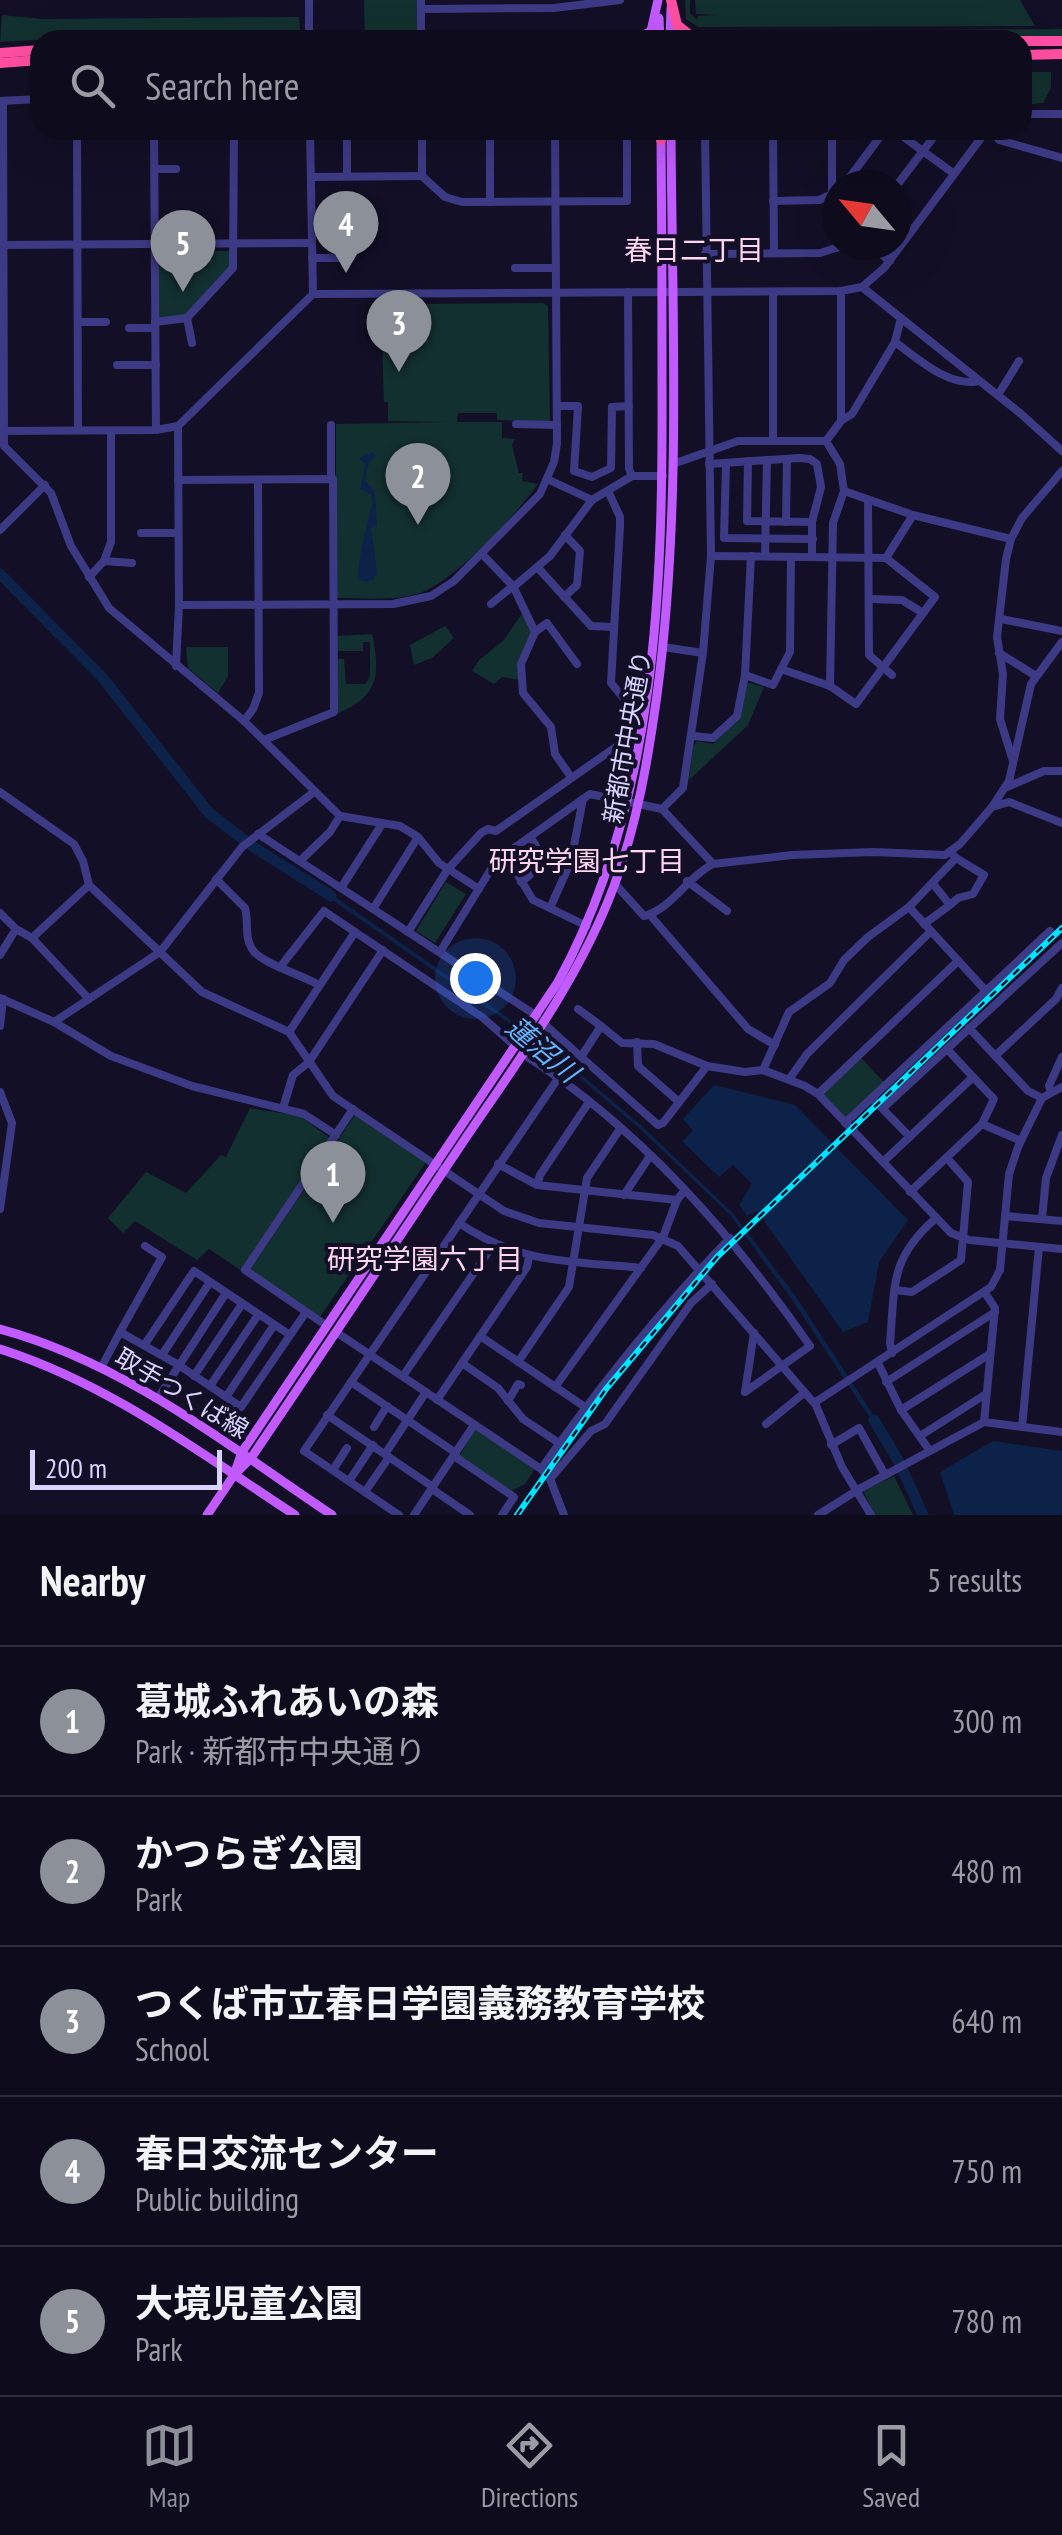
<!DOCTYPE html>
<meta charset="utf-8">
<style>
body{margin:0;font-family:"PT Sans Narrow","Noto Sans JP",sans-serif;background:#1c1929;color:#f1f3f6}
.compass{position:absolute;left:822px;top:170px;width:90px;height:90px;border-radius:50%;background:#0e0b1c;box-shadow:0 10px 40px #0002;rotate:299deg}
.scale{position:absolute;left:30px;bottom:25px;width:192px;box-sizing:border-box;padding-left:10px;border:5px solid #d9d4ff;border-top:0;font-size:28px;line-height:35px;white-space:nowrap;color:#d9d4ff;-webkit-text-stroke:8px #130f26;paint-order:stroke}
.you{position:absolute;left:475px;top:978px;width:35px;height:35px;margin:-25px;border:8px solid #fff;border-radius:50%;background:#1a73e8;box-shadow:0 0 0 15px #1a73e833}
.badge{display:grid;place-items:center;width:65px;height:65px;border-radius:50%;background:#8c9099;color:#fff;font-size:32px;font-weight:700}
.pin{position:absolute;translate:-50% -82px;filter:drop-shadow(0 2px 5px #0008)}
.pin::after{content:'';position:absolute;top:52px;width:35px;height:30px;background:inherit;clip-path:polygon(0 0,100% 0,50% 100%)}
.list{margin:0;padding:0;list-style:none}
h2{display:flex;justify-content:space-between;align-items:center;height:130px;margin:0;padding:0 40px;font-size:42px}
h2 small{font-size:32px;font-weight:400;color:#9b9ba3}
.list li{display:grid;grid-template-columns:65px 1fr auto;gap:30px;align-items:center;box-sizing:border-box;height:150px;padding:0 40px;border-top:2px solid #2e2b3b}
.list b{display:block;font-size:38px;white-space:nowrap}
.list p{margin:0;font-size:32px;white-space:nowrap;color:#9b9ba3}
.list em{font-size:32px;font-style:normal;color:#9b9ba3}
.icon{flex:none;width:55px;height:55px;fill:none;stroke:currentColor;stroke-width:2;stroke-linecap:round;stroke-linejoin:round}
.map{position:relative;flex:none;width:1062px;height:1515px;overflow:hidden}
.search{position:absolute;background:#0e0b1c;box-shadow:0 10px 40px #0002;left:30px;right:30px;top:30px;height:110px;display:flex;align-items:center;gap:25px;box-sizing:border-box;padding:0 35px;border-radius:30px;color:#9b9ba3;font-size:38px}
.sheet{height:880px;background:#0e0b1c}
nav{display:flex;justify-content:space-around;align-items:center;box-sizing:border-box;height:140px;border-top:2px solid #2e2b3b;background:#0e0b1c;font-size:28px;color:#9b9ba3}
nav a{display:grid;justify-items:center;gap:5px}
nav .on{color:#8c9099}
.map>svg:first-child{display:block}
</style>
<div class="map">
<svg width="1062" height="1515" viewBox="0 0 1062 1515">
<rect width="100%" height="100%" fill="#130f26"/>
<g fill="#12302f">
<polygon points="364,0 417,0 420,36 365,37"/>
<polygon points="685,0 690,0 690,13 697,20 698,16 717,15 696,14 695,0 1020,0 1035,26 698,27 686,19"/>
<polygon points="2,15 43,19 299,17 300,30 293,37 72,38 0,42"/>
<polygon points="1062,29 1062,36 702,38 687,32"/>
<polygon points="1022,72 1051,72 1051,88 1043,103 1022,105"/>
<polygon points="158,251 232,251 230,268 187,314 161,319 158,316"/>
<path d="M543 303 548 306 550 422 497 420V413H458L457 422H502V438L515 439 512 445 519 473H523L522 481 538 484C515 516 453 583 417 594 393 601 364 598 339 598L336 595V424L448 422 388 421V402H384L381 311 403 309 404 304Z"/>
<polygon points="523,612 532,630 520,680 502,677 494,684 472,671 479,660 504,640"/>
<polygon points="445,626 454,638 432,658 414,665 410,645"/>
<path d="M372 634C381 675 378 697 338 713L337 659H344L346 684H365L370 677V642H363V651H337V636Z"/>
<polygon points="186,647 228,647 228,676 218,693 188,668"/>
<polygon points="750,683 764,687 748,725 689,780 693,747 697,741 713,744 740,718 746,684"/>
<polygon points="446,882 466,894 435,943 416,931"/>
<polygon points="861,1058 884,1082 848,1118 842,1117 823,1096 824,1091"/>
<polygon points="250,1108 300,1116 330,1138 242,1271 209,1249 197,1260 135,1221 123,1233 108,1218 146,1172 186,1193 221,1155 226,1157"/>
<polygon points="355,1115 426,1162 320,1317 251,1271 251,1268"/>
<polygon points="475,1429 535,1469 525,1484 511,1491 459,1457"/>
<polygon points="894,1476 913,1515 875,1515 863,1491"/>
</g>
<g fill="#0c2248">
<path d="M372 452 376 456 369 462 365 480 375 492 377 525 371 528 377 573 374 579 366 582 358 579C356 569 369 514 373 501L371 495 360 489 365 465 359 458Z"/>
<polygon points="321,887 544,1043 643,1127 733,1213 797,1298 883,1430 879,1432 793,1301 730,1215 640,1129 542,1046 318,890"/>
<polygon points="714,1085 795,1105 908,1220 879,1262 868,1322 843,1332 757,1211 747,1216 739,1205 752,1184 733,1165 719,1177 682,1141 693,1131 683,1119"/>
<polygon points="993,1441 1062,1451 1062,1515 954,1515 940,1472"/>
</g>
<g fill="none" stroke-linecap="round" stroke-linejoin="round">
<g stroke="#0c2248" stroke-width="11">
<polyline points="0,574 102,677 209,813 255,848 331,896"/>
<polyline points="874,1420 899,1462 923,1515"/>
</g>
<g stroke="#3d3a85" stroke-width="8">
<polyline points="309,0 309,40"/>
<polyline points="421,0 421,9 554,8 620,0"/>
<polyline points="421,9 421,29"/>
<polyline points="0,101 40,99"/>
<polyline points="3,101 4,446 51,493 71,546 109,608 244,721 340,816 400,826 418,837 439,863 479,889"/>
<polyline points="1022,114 1062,114"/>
<polyline points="77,130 78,430"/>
<polyline points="154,130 156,430"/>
<polyline points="310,130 313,294"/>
<polyline points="422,130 422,176 445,197 462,202 627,201 627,130"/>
<polyline points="490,130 490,202"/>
<polyline points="773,130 774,253"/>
<polyline points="894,130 953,173"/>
<polyline points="992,130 999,140 1062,158"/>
<polyline points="311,136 347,136 347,176"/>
<polyline points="155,169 176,169"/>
<polyline points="311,177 422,176"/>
<polyline points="844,185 885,130"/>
<polyline points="897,185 939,130"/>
<polyline points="832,196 832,130"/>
<polyline points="773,201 819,200 837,192"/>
<polyline points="0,245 312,243"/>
<polyline points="869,245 890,261"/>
<polyline points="705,254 820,253 845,245"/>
<polyline points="312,258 350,258"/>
<polyline points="515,268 555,268"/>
<polyline points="862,287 1020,413 1062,451"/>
<polyline points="628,292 629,469 632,476"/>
<polyline points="773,292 773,440"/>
<polyline points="187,318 192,343"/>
<polyline points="78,322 106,322"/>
<polyline points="155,322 187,318 233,268 234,130"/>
<polyline points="129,328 155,328"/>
<path d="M895 342C917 358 949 388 979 381"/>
<polyline points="117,365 156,365"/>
<polyline points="998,395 1019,361"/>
<polyline points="557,406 578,406 574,471 592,477 611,468 612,407 629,406"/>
<polyline points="841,421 852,414 895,342 901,318"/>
<polyline points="516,424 557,425"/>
<polyline points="331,425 331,479"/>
<polyline points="0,431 156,430 178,426 313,294 841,291 862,287 884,268 987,130"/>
<polyline points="826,441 840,464 844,491 833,523 830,686"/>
<polyline points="748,461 747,521 812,522"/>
<polyline points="673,464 738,441 826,441 841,421 841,291"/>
<polyline points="709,464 799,458 810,459 817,464 821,487 812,522 812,557"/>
<polyline points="726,464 724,538 813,539"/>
<polyline points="547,479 592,500 632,476 663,476"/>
<polyline points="178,480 333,479 334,712 264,740"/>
<polyline points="608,491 620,517 620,526 611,683 631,707 644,709"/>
<polyline points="844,491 913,515 886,558"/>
<polyline points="868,500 869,655 892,675"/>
<polyline points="913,515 1011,539"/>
<polyline points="786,522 787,459"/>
<polyline points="0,530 45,485"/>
<polyline points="141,533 178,533"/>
<polyline points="482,554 513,586 517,584 550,556 592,500"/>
<polyline points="711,556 886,558 935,597 856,704 830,686 781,669"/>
<polyline points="765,556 767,460"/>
<polyline points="104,561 132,563"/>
<polyline points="539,569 591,626 614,627"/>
<polyline points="89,577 104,561 111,542 111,431"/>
<polyline points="564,597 577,585 580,551 565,535"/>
<polyline points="870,599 902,600 923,613"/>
<polyline points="491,604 513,586 535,632 521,664 523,693 551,727 555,754 571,777"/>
<polyline points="179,605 393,604 431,596 454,581 540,494 554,462 557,444 555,130"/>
<polyline points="1001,619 1062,631"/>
<polyline points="535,632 547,623 577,664"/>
<polyline points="663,647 703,653"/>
<polyline points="999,653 1036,676"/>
<polyline points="176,666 179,605 178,426"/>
<polyline points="745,675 751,556"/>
<polyline points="244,721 253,709 259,693 258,480"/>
<polyline points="693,736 713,738 737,716 745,675 773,685 790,652 791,557"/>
<polyline points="1013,761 1000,719 1003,674 997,637 1006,559 1011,539 1022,518 1062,471"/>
<polyline points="1007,787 1044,771 1062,771"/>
<polyline points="0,792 74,844 83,861 89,885 202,992 289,1032 333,1096 504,1211 539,1223 653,1235 678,1246 814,1403 991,1287 1000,1270 1009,1174 1018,1147 1042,1098 1062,1087"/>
<polyline points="992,807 1009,781 1031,684 1062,642"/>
<polyline points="662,809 683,788 703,653 711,556 705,130"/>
<polyline points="258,834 537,1016"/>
<polyline points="505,854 533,900 587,926"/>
<polyline points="300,861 330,832 340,816"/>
<path d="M216 879 245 908C249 922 244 937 252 949 260 963 302 975 319 985"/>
<polyline points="687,881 727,911"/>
<path d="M521 882C539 870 545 855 530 837"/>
<path d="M615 884 644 916C672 909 687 877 713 864"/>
<polyline points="934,885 950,905 958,898 973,894 984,875 956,858"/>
<polyline points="341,888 382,824"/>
<polyline points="909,907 986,991"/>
<polyline points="550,908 571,861 583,799"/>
<polyline points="373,909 418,837"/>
<polyline points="0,913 16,929"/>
<polyline points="650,915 748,1029 775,1045"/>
<polyline points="924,924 950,905"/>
<polyline points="355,932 482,1017 516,1047"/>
<polyline points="408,932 448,869 481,833 488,829 496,831 630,737 639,739"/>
<polyline points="32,938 89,999"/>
<polyline points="440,952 496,861 590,794 662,809 713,864 792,855 873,852 945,855 960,844 992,807 1009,802 1062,823"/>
<polyline points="0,955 16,929 32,938 89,885"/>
<polyline points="281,966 324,911 355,932 289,1032"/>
<polyline points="0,998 54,1022 111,1056 192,1086 304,1114 336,1135"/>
<polyline points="578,1009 601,1026"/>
<polyline points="54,1022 160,952 242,847 314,792"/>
<polyline points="543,1023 581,1057 601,1026 622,1043 654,1044 707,1066 745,1072 763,1070 805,1086 818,1094 951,1233 969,1240 1062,1249"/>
<polyline points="0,1026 3,999"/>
<polyline points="969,1028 1028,1091 1042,1098"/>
<polyline points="637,1042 638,1066 679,1102"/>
<polyline points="947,1049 973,1077"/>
<path d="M523 1054C639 1127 732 1234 810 1346L745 1392"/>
<polyline points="995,1056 1056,999 1062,988"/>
<polyline points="581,1057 658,1125 663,1123 707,1066"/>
<polyline points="763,1070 789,1012 830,983 844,960 868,937 909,907 956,858 950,852"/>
<polyline points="790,1078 807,1054 931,931"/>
<polyline points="0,1092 12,1123 0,1209"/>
<polyline points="1051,1092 1049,1086 1062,1057"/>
<polyline points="818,1094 958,961"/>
<polyline points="873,1099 910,1137"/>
<polyline points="283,1108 293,1075 309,1062 383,950"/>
<polyline points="883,1108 1062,943"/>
<polyline points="845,1123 1050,931"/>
<polyline points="883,1162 973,1077 994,1099 982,1124"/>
<polyline points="498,1164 537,1185 677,1200"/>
<polyline points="537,1185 540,1175 589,1102"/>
<polyline points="910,1192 982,1124 1021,1141"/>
<polyline points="624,1195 650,1156"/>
<polyline points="1005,1216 1062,1221"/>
<polyline points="1042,1219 1046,1178 1062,1135"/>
<path d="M459 1223C519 1264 571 1261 641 1268"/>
<polyline points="895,1290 912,1292 961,1260 968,1182 947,1158"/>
<polyline points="327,1326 245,1270 353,1109"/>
<polyline points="120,1332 162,1257 145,1246"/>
<path d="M336 1332 541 1469C599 1387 660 1310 730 1238"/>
<polyline points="480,1336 585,1407"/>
<polyline points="145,1344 194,1271 290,1335"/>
<path d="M892 1353 890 1343C895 1287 889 1259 935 1219"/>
<polyline points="162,1355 210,1282"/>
<polyline points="518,1362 569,1287 587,1178 620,1129"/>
<polyline points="462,1363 498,1388 523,1419 559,1443"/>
<polyline points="878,1363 901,1410 930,1451"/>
<polyline points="101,1368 120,1332 177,1364 241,1407 306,1312"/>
<polyline points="194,1376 242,1304"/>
<polyline points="403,1376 493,1245"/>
<polyline points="351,1382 456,1453"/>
<polyline points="886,1382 995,1312"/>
<polyline points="210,1386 258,1315"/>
<polyline points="555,1387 663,1237 677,1200 685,1190"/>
<polyline points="745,1392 754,1333"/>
<polyline points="226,1397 274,1325"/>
<polyline points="158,1398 226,1293"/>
<polyline points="437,1400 527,1267 529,1257"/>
<polyline points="508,1401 518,1384 521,1385"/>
<polyline points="815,1403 842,1467 871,1515"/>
<polyline points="901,1410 990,1354"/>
<polyline points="327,1415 433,1487"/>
<polyline points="984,1422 1062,1432"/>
<polyline points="766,1424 804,1393"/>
<polyline points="374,1427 387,1406"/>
<polyline points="1022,1427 1039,1247"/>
<polyline points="920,1436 986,1394"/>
<polyline points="831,1445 859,1428 885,1475"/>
<polyline points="385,1454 426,1392"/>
<polyline points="454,1456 514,1497 502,1515"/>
<polyline points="541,1469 550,1479 564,1515"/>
<polyline points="333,1470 347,1448"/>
<polyline points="550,1479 591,1431 605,1424 691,1303 712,1284"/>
<polyline points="349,1481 373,1445"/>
<polyline points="432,1489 470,1515"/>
<polyline points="365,1492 389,1457"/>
<polyline points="399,1515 304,1451 559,1077"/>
<polyline points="414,1515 474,1425"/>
<polyline points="818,1515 861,1488 984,1422 995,1308 985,1293"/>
</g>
<g stroke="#c25bff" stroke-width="9">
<polyline points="659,18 660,40"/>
<polyline points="634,40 651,31 658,0"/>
<polyline points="670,40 671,8"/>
<path d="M0 1329C125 1363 226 1444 332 1515"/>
<path d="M0 1349C110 1384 200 1453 295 1515"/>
<path d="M235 1472 242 1452 558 982C658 799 663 584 662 380 662 299 662 217 661 136"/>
<path d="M207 1515 234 1475 251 1458C322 1354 391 1249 461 1145 517 1062 579 980 614 886 637 825 648 759 657 695 682 508 672 318 671 130"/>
</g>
<g stroke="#ff4fa3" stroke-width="10">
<polyline points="671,0 677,25 696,40"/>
<polyline points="1022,41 1062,41"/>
<polyline points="0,53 40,50"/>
<polyline points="1022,55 1062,54"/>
<polyline points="0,63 40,60"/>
<polyline points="660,130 661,140"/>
</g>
<g stroke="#00e5ff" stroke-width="6">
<polyline id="rail" points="517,1515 606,1389 717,1257 1062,928"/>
</g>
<use href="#rail" stroke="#130f26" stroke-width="2.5" stroke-dasharray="8" stroke-linecap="butt"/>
</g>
<g text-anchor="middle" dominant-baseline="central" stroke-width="8" stroke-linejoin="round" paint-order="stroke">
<g font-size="25" fill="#d9d4ff" stroke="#130f26">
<text transform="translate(627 737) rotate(-80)">新都市中央通り</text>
<text transform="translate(182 1393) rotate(31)">取手つくば線</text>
</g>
<g font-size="28" fill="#ffd6f0" stroke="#130f26">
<text x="694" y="249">春日二丁目</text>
<text x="587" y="860">研究学園七丁目</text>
<text x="425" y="1258">研究学園六丁目</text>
</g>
<g font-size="28" font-style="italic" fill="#62b6ff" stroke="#130f26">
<text transform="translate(543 1049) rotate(40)">蓮沼川</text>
</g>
</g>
</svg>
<svg class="compass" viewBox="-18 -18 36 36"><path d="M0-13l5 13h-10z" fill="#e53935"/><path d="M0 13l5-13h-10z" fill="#9b9ba3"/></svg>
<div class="scale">200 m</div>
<div class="you"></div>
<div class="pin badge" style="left:333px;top:1223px">1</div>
<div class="pin badge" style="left:418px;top:525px">2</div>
<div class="pin badge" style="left:399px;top:372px">3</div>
<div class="pin badge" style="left:346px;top:273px">4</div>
<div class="pin badge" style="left:183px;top:292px">5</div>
<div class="search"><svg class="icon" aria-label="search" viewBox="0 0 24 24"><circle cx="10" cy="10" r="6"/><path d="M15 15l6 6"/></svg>Search here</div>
</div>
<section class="sheet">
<h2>Nearby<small>5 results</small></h2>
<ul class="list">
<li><span class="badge">1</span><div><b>葛城ふれあいの森</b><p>Park · 新都市中央通り</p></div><em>300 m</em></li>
<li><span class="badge">2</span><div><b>かつらぎ公園</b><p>Park</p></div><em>480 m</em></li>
<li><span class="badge">3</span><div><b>つくば市立春日学園義務教育学校</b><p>School</p></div><em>640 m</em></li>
<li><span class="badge">4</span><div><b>春日交流センター</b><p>Public building</p></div><em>750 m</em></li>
<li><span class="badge">5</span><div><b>大境児童公園</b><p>Park</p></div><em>780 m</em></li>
</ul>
</section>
<nav>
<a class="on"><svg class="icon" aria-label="map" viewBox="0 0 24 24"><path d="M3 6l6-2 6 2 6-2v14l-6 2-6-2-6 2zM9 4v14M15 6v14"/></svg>Map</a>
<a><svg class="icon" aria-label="directions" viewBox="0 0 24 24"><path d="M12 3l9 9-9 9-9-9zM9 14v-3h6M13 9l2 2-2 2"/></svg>Directions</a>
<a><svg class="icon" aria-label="saved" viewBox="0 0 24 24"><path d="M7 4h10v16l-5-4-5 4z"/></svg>Saved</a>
</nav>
